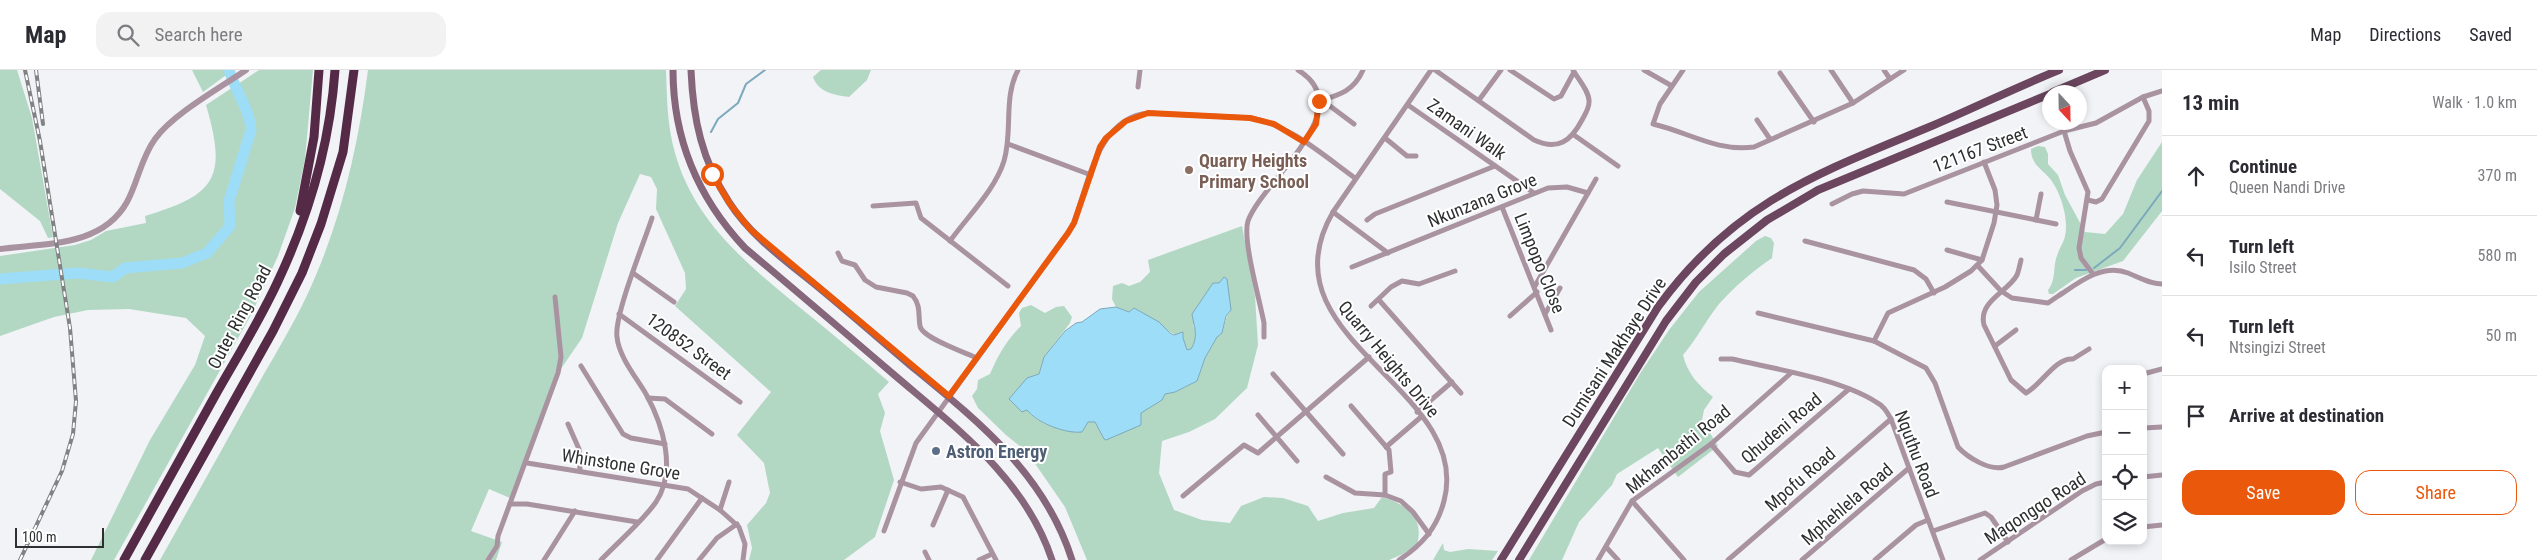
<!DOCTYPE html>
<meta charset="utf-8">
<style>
body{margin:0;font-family:"Roboto Condensed",sans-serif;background:#f2f2f3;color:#2b2b33}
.controls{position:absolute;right:15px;bottom:15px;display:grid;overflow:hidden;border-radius:10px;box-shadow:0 2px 8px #0003}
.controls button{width:45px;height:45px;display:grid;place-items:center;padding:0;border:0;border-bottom:1px solid #e1e1e2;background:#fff;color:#2b2b33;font:25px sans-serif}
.compass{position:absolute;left:2042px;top:15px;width:45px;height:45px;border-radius:50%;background:#fff;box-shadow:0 2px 8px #0003;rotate:158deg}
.scale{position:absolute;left:15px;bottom:12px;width:89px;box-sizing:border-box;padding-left:5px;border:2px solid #2e2f30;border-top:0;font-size:14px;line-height:18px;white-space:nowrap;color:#2e2f30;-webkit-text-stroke:4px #fff;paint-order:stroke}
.stop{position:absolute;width:15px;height:15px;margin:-11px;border:4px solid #ea580c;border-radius:50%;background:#fff}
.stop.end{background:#ea580c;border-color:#fff;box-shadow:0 1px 5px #0008}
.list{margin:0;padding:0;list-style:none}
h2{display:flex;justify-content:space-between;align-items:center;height:65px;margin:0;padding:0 20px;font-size:21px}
h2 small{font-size:16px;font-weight:400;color:#7c7c81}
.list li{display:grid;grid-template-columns:32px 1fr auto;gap:15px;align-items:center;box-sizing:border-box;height:80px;padding:0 20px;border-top:1px solid #e1e1e2}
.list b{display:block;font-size:19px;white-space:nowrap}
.list p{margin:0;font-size:16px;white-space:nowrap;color:#7c7c81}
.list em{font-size:16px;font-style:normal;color:#7c7c81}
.actions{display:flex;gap:10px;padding:15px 20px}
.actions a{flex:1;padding:11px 0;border:1px solid #ea580c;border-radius:15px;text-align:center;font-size:18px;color:#ea580c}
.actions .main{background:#ea580c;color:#fff}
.icon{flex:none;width:28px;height:28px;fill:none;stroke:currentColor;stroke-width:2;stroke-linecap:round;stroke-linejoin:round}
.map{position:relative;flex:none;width:2162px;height:490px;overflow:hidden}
header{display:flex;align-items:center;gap:30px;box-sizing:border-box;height:70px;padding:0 25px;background:#fff;border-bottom:1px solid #e1e1e2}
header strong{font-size:24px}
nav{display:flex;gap:28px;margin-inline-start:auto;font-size:18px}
.search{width:350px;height:45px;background:#f2f2f3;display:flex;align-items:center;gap:12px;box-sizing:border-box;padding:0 18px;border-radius:15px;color:#7c7c81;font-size:19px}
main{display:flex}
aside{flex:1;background:#fff}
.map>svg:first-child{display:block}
</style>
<header>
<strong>Map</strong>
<div class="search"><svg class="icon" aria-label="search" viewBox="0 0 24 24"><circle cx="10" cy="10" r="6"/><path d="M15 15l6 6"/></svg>Search here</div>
<nav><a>Map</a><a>Directions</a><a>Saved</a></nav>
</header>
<main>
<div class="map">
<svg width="2162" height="490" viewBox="0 0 2162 490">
<rect width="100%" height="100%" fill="#f1f3f7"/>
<g fill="#b2d8c3">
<polygon points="0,0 17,0 32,48 53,167 48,168 40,151 0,119"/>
<polygon points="192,0 233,0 203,22"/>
<path d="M259 0H313L305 89 295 138 278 186 252 243 114 490H91L150 370 195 295 205 266 186 248 129 239 88 240 54 247 0 266V186L75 175 91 170 106 161 146 153 145 146C217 125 227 107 206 35Z"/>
<path d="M368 0H666C667 28 667 55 675 83 694 151 746 193 798 236 829 261 859 286 889 312L878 324 885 343 880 361 894 410 875 467 844 490H749L752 478 747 455 766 433 770 423 764 393 737 365 771 322 675 236 686 219 685 203 656 139 657 119 651 107 640 104 618 153 582 268 554 309 510 428 489 419 471 461 502 472 496 490H160C192 433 224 376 256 318 277 281 300 244 316 205 344 139 359 70 368 0Z"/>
<path d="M821 0H871L867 10 849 27C834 25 818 22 813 7Z"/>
<path d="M2162 72V141L2123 191 2076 208 2053 224H2049L2048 220C2057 209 2052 196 2058 183 2060 177 2064 172 2065 166 2069 150 2061 123 2051 110 2042 99 2031 95 2031 79L2038 76 2045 77 2048 84V94L2058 105 2065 125 2085 162 2105 164 2123 144 2137 110Z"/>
<path d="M1242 156 1255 226 1258 275 1247 318 1215 349 1189 362 1162 371 1159 403 1174 440 1202 450 1230 453 1241 436 1264 427 1283 428 1308 436 1318 451 1343 443 1374 438 1382 427C1405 433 1425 448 1417 474L1403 484 1389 490H1087L1065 437 1027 382 1006 365 978 338 972 326 977 319 978 310 990 304C997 287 1007 269 1021 256L1019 243 1022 238 1031 235 1045 243 1056 237 1064 236 1072 247 1070 253 1044 287 1027 340C1040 357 1061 358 1082 362L1088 352H1095L1104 369C1117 366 1127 359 1140 355L1141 343 1162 330 1165 323 1175 322 1197 311 1205 288 1217 267 1222 263 1227 246 1231 240 1193 255C1198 264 1196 271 1191 279L1187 280 1183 268C1164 261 1152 247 1134 238L1129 242 1116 237 1112 229 1113 216 1122 213 1129 216 1140 212 1150 202 1148 190Z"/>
<path d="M1765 166 1771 168 1774 173 1772 188C1752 202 1735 216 1719 234 1706 250 1697 269 1683 285 1687 303 1699 316 1713 327L1704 340 1702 350 1718 376 1678 407 1658 378 1617 404 1612 415 1579 452 1562 490H1529L1641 302 1669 260 1699 222 1756 171Z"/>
<polygon points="1443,473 1444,480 1450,482 1468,479 1498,481 1492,490 1433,490"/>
</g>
<path fill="#9dddf7" stroke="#7ca9bb" d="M1224 207 1227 209 1231 240 1226 246 1222 263 1217 267 1205 288 1197 311 1175 322 1165 324 1162 330 1141 343V355L1106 370 1104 369 1095 352H1088L1082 362C1066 364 1037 353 1027 340L1022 342 1009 329 1027 308 1039 304 1044 287 1065 261 1076 253 1082 252 1100 239 1116 237 1129 242 1134 238 1159 252 1170 263 1174 265 1183 262V268L1187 280 1191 279C1199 266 1194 257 1192 244L1213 213H1219Z"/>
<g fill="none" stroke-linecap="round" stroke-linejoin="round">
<g stroke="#7ca9bb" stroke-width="2">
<polyline points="711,62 718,49 738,33 746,14 765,0"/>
<polyline points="2094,198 2120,178 2162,121"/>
<polyline points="2075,200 2086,200"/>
</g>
<path stroke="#9dddf7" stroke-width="11" d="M0 209 77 203 113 207 125 198 182 193 207 183 230 156 229 131 251 60C250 40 235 20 229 0"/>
<g stroke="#aa93a1" stroke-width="5">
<path d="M1435 0 1534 70C1558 81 1571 71 1582 50 1585 44 1589 39 1589 32 1590 22 1578 9 1573 0"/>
<polyline points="1510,0 1554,29 1561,26 1574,2"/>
<polyline points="1644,0 1672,16"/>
<path d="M1683 0 1660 34 1653 54C1688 62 1717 82 1754 77L1853 33 1904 0"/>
<polyline points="1831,0 1853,33"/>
<polyline points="1884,0 1890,9"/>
<polyline points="1780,3 1814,52"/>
<polyline points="1138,17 1140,0"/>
<polyline points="1322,30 1354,54"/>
<polyline points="1479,30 1501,0"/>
<path d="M1319 31C1339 25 1354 21 1363 0"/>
<polyline points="1408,35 1534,123"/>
<polyline points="1757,50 1770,69"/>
<polyline points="2064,61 2070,81 2088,122 2079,178 2081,188 2093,204"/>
<polyline points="1574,65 1618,96"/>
<polyline points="1385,68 1407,86 1416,86"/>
<polyline points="1008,74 1091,105"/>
<polyline points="2088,130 2096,132 2102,129 2149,51 2149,41 2143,27"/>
<polyline points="1947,132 2056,154"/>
<polyline points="1832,134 1852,124 1863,121 1904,124 2064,61 2096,53 2143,27 2162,21"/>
<polyline points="873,136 916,133 921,148 1008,216"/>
<polyline points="1502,137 1551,260"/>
<polyline points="1333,142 1388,183"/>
<polyline points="1367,150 1375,144 1495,96"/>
<polyline points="2036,150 2041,124"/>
<path d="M950 171C968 146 995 120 1004 91 1013 61 1003 28 1018 0"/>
<polyline points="1805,171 1914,200 1926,209 1934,223"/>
<polyline points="1947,180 1982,190"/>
<path d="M838 183 842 191 855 195 865 210 876 217 907 223 913 226C921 236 918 245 920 256 922 268 964 282 977 288"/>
<path d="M2021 190C2020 194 2019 200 2017 205 2008 222 1978 231 1984 255L2011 310 2026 323C2041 315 2056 287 2073 289L2089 279"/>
<polyline points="1978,196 2001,221 2012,228 2048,233 2061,224"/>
<polyline points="1352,197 1548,118 1567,117 1588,123"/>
<polyline points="633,203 674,232"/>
<polyline points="1535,216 1596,109"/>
<path d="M2060 225C2079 212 2103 193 2128 203 2140 208 2150 214 2162 214"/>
<polyline points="1379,230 1461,323"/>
<polyline points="1371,236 1391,217 1402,211 1419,214 1455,201"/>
<path d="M1758 243 1874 271 1926 298 1935 313 1958 377C1968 388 1990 401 2004 397L2087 366 2106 362"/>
<polyline points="619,244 740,332"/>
<polyline points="1545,244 1560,218"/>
<polyline points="1510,246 1537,222"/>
<path d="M1264 267V253C1260 231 1242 169 1248 151 1262 111 1362 39 1298 0"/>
<polyline points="1874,271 1888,243 1945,217 1971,201 1982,190 1994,153 1997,135 1995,120 1984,92"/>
<polyline points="1995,276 2016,260"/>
<path d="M1721 289H1732C1775 299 1840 309 1876 332 1884 336 1887 342 1891 349L1943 490"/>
<polyline points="581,296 623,364 631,368 665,374"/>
<polyline points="1273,304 1343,384"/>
<polyline points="2143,304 2162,299"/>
<polyline points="648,328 665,329 712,364"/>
<polyline points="1351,336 1389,380 1391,402 1385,404 1385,425"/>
<polyline points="1417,342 1452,312"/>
<polyline points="1258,345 1297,391"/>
<polyline points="568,354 579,379 580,401"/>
<polyline points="2143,358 2162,357"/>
<polyline points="1711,374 1735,402 1749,405 1849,319"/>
<polyline points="1386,377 1421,347"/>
<polyline points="527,393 688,419 720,440 739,457 745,474 743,490"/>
<polyline points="1326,407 1355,423 1385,425 1401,431 1413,442 1429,464"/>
<polyline points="2143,407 2162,405"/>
<polyline points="900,412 921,419 941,417 963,427 996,490"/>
<polyline points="1183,426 1244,375 1258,383 1369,287"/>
<polyline points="1632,431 1684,490"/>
<polyline points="510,434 527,434 637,452"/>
<polyline points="720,440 729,412"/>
<polyline points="933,455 948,420"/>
<polyline points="2143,457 2162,455"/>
<path d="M884 461 916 373 1068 163 1074 153C1088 114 1098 47 1149 43L1251 48C1290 55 1323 85 1355 108"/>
<polyline points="1933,461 1985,443 1991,447 2008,472"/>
<polyline points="1606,477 1618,490"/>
<polyline points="925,482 929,490"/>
<polyline points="488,490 497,476 498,466 558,303 561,287 555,227"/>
<polyline points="544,490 575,441"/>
<path d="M601 490C618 472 642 452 656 432 677 400 663 355 646 324 636 307 619 287 617 267 614 245 644 173 652 148"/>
<polyline points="657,490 702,428"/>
<polyline points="699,490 717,468 737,454"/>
<polyline points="979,490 992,484"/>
<path d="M1399 490C1422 475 1437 458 1444 431 1474 317 1259 269 1333 142L1431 0"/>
<polyline points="1598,490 1632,431 1711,374 1791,303"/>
<polyline points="1728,490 1891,349"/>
<polyline points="1802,490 1909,398"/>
<polyline points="1875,490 1916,455 1928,450"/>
<polyline points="1980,490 2082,421 2096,414 2106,412"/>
<polyline points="2071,490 2106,469"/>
</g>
<path stroke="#aa93a1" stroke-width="6" d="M0 179C45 173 102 177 127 132 138 112 141 88 155 69 173 44 220 18 246 0"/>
<g stroke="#86667a" stroke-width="7">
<path d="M673 0C673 69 698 128 745 178 794 219 843 261 892 303 955 357 1025 408 1052 490"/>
<path d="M691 0C693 49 702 91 729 132 750 165 783 189 813 213 846 240 878 268 911 296 978 351 1045 404 1072 490"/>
</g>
<g stroke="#6b465e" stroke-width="8">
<polyline points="2053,22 2105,0"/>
<path d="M1501 490 1658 237C1735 131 1819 103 1934 55 1976 37 2017 17 2059 0"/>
<polyline points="1519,490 1666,251 1696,212 1724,184 1767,150 1818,120 2050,24"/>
</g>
<g stroke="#542a47" stroke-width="9">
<polyline points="300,141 314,67 319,0"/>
<path d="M124 490C154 435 185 380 216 324 237 287 260 250 278 211 309 145 330 73 335 0"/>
<polyline points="145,490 273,261 302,203 321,154 343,82 354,0"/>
</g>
<g stroke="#808284" stroke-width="4">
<g id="rail">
<polyline points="36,0 43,54"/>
<polyline points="20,490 62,401 73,364 76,331 70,258 40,71 25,0"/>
</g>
</g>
<use href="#rail" stroke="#fff" stroke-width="2" stroke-dasharray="5.5" stroke-linecap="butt"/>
</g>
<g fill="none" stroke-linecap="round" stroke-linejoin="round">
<polyline stroke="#ea580c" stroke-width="6" points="712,104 730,134 750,159 949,326 1068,163 1074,153 1100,77 1106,68 1126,51 1148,43 1250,48 1274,54 1304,72 1316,54 1319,31"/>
</g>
<circle fill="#8d6e63" stroke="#fff" stroke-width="2" cx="1189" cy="100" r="5"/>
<circle fill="#5c6f8a" stroke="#fff" stroke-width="2" cx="936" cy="381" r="5"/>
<g text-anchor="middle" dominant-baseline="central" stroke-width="4" stroke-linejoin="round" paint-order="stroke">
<g font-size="18" fill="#2e2f30" stroke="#fff">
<text transform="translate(1467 59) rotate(35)">Zamani Walk</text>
<text transform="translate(1980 79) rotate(-21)">121167 Street</text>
<text transform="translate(1482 130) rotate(-22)">Nkunzana Grove</text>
<text transform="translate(1540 193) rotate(68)">Limpopo Close</text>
<text transform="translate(239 247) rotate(-62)">Outer Ring Road</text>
<text transform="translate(689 276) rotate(36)">120852 Street</text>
<text transform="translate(1614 282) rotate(-57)">Dumisani Makhaye Drive</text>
<text transform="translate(1389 289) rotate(50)">Quarry Heights Drive</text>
<text transform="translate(1781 358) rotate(-40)">Qhudeni Road</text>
<text transform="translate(1678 379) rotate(-39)">Mkhambathi Road</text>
<text transform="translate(1917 384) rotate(69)">Nquthu Road</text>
<text transform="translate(621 394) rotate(9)">Whinstone Grove</text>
<text transform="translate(1800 409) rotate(-41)">Mpofu Road</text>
<text transform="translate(1847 434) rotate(-41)">Mphehlela Road</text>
<text transform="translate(2035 438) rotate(-33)">Maqongqo Road</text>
</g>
<g font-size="18" font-weight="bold" fill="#785e54" stroke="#fff" text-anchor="start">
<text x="1199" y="90">Quarry Heights<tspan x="1199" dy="21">Primary School</tspan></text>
</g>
<g font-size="18" font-weight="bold" fill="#4e5e75" stroke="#fff" text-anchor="start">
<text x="946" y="381">Astron Energy</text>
</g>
</g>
</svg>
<div class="controls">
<button>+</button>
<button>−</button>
<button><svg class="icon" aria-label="locate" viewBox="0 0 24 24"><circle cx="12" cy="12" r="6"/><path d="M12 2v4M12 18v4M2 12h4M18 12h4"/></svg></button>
<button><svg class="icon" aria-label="layers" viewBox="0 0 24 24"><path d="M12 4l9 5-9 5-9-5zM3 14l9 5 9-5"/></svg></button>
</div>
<svg class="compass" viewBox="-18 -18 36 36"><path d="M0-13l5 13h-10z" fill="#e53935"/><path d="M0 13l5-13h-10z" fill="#7c7c81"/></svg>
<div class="scale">100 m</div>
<div class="stop" style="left:712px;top:104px"></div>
<div class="stop end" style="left:1319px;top:31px"></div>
</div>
<aside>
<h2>13 min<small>Walk · 1.0 km</small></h2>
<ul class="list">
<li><svg class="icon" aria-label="ahead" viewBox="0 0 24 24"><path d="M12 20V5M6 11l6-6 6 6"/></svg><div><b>Continue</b><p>Queen Nandi Drive</p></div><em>370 m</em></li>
<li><svg class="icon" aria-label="left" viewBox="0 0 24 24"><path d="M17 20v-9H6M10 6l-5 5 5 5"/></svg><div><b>Turn left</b><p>Isilo Street</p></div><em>580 m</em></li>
<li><svg class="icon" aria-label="left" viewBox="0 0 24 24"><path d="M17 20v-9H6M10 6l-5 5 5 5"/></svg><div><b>Turn left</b><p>Ntsingizi Street</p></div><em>50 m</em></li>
<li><svg class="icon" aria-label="arrive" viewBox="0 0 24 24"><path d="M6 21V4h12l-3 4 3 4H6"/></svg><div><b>Arrive at destination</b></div></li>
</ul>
<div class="actions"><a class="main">Save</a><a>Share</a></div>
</aside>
</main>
